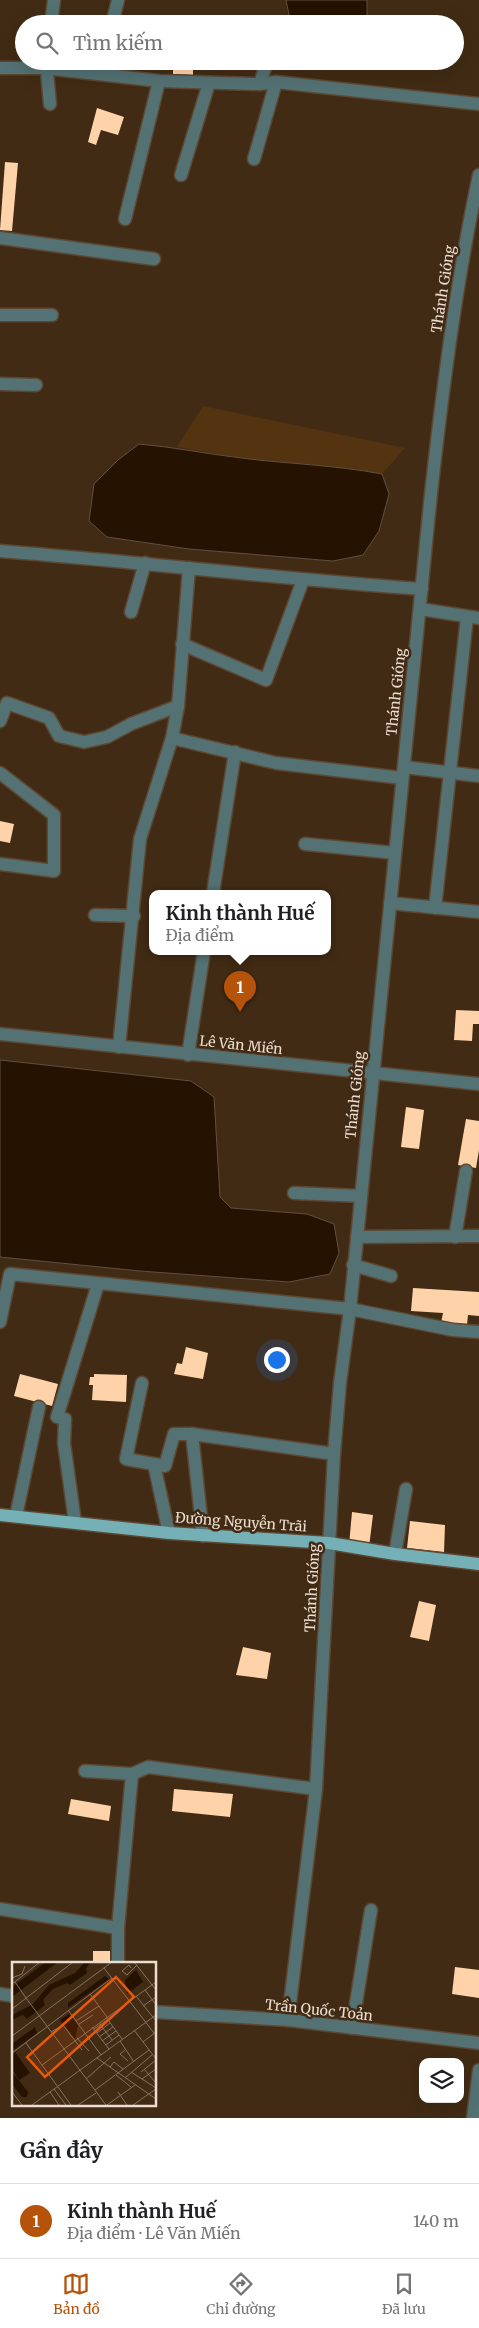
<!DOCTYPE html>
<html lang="vi">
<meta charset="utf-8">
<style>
body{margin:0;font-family:Merriweather,serif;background:#f2f2f2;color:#202124}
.controls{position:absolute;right:15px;bottom:15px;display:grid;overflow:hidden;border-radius:10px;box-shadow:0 5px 20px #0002}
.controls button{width:45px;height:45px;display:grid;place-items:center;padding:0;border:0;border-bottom:1px solid #e0e0e0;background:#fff;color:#202124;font:25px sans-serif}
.you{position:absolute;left:276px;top:1359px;width:18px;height:18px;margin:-12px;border:4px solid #fff;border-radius:50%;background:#1a73e8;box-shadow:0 0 0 8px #1a73e833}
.badge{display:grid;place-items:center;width:32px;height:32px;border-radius:50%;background:#b45309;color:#fff;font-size:16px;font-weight:700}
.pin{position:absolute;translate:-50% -41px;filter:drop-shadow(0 1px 2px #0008)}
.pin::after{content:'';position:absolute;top:26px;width:18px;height:15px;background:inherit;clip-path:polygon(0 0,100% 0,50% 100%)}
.popup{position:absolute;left:149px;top:890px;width:182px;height:65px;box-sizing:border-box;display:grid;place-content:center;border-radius:10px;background:#fff;filter:drop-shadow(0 1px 4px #0005);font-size:16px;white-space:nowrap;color:#757577}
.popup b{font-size:19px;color:#202124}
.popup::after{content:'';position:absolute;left:50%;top:100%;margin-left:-10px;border:10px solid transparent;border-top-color:#fff}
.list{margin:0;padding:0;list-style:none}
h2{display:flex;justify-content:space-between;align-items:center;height:65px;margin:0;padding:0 20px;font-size:21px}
h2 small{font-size:16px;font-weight:400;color:#757577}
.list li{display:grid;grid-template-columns:32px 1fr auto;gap:15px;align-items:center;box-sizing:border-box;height:75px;padding:0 20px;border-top:1px solid #e0e0e0}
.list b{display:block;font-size:19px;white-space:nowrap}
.list p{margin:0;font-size:16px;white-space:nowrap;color:#757577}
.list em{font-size:16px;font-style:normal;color:#757577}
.icon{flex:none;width:28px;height:28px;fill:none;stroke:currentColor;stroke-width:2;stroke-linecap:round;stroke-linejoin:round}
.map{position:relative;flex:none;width:479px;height:2118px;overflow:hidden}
.search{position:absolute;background:#fff;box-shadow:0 5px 20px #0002;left:15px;right:15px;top:15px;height:55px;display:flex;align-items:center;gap:12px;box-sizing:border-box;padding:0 18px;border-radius:28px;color:#757577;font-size:19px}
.sheet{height:140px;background:#fff}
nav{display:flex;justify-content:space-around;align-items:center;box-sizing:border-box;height:70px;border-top:1px solid #e0e0e0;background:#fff;font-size:14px;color:#757577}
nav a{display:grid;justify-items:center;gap:2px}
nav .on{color:#b45309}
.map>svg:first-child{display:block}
</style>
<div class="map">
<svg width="479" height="2118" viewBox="0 0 479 2118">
<rect width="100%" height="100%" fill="#412b14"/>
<polygon fill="#543410" points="203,406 405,448 382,474 353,469 241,458 177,447"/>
<g fill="#251201" stroke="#614f3f">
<polygon points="286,0 367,0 367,24 291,24"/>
<path d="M139 444C174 447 207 454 241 458 288 464 335 465 382 474L389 494 379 531 363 555 333 561 189 549 107 537 89 521 94 484 118 460Z"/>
<polygon points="0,1060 191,1081 214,1097 220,1197 231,1208 307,1214 334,1224 339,1253 330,1274 289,1282 140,1271 0,1257"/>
</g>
<g fill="#ffd3a9">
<polygon points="173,61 193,61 193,75 173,74"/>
<polygon points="97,108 124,117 118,135 101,130 96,145 88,142"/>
<polygon points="5,162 18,163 12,231 0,230"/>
<polygon points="0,821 14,824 10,843 0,841"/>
<polygon points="456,1010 479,1011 479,1024 473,1024 472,1041 454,1040"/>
<polygon points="406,1107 424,1110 419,1149 401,1147"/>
<polygon points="466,1119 479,1121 479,1150 476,1168 458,1165"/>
<polygon points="413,1288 479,1292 479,1316 468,1315 467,1325 441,1323 443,1313 411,1311"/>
<polygon points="186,1347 208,1353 203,1379 174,1374 177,1363 182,1364"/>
<polygon points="20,1374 58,1384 52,1406 14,1396"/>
<polygon points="94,1374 127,1375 126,1402 92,1400 93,1385 89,1385 90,1377 94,1377"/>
<polygon points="352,1512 373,1515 369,1547 349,1545"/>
<polygon points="410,1521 445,1525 444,1552 407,1548"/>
<polygon points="419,1601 436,1605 429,1641 410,1637"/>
<polygon points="243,1647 271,1653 267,1679 236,1675"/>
<polygon points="174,1789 233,1794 230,1817 172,1811"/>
<polygon points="71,1799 111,1806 109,1821 68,1814"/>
<rect x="93" y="1951" width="17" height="12"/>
<polygon points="455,1967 479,1970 479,1998 452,1994"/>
</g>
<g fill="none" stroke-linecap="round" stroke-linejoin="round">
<g stroke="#5c4732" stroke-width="15">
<g id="minor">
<polyline points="51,24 54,0"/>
<polyline points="112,24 118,0"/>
<polyline points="46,61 50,104"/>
<polyline points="0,68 45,68 159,81 260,84 276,82 479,104"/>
<polyline points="260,84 267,61"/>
<polyline points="254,159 276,82"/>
<polyline points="181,175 209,83"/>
<polyline points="125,219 159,81"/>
<polyline points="0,238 154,259"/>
<polyline points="0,315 52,315"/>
<polyline points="0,384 36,385"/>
<path d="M0 551C141 562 281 579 422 589"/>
<polyline points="420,609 479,618"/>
<polyline points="131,612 145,563"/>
<polyline points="182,644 266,680 303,580"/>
<polyline points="0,721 7,703 49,718 59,736 84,742 107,737 131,724 178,706"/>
<polyline points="172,738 276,763 402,778"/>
<polyline points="404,767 479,776"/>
<polyline points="0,773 54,815 54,871 0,864"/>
<polyline points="305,844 395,853"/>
<polyline points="213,893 235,752"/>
<polyline points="390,903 479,912"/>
<polyline points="435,908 467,617"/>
<polyline points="95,915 134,916"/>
<polyline points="0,1034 479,1084"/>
<polyline points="119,1047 140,839 172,738 178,706 189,568"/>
<polyline points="188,1055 204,951"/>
<polyline points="294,1193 361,1196"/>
<polyline points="357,1237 479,1236"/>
<polyline points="455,1237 466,1171"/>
<polyline points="353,1265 391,1276"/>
<polyline points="0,1322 10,1274 350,1309 453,1330 479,1332"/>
<polyline points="142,1383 126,1459 165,1466 174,1434 192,1434 334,1454"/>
<polyline points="192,1434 203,1536"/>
<polyline points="154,1464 169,1533"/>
<polyline points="16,1516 39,1407"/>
<polyline points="75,1522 64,1443 65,1419 57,1417 98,1284"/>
<polyline points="395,1554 406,1489"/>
<polyline points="85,1771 132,1774 148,1767 316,1789"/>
<polyline points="0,1909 118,1928"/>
<polyline points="118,1963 118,1928 132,1774"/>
<polyline points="0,1994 14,1996"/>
<polyline points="155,2012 288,2020 479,2043"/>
<path d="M288 2020 316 1789 334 1454 340 1383 350 1309 430 503C442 393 456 283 479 175"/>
<polyline points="352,2028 371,1910"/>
<polyline points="473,2118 479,2070"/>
</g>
</g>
<g stroke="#5c4732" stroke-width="15">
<polyline id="major" points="0,1515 169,1533 329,1543 395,1554 479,1564"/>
</g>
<use href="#minor" stroke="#547173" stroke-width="12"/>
<use href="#major" stroke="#74b0b5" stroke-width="12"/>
</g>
<g text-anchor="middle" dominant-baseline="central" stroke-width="5" stroke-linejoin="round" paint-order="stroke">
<g font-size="14" fill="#ecddd0" stroke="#412b14">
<text transform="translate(443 289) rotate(-81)">Thánh Gióng</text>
<text transform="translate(396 692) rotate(-84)">Thánh Gióng</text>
<text transform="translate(241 1045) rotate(6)">Lê Văn Miến</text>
<text transform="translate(355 1095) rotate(-84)">Thánh Gióng</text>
<text transform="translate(241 1522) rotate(4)">Đường Nguyễn Trãi</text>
<text transform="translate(312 1588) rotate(-87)">Thánh Gióng</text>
<text transform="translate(319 2010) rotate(6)">Trần Quốc Toản</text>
</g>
</g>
<g transform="translate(12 1962)">
<rect width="144" height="144" fill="#412b14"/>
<path d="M34 0H46L0 35V25ZM73 0H79L74 6 75 11 58 23 55 21 41 27 31 38 33 43 15 57 11 53 0 58V53L21 42 37 23 63 11ZM124 8 131 20 115 32 113 18ZM93 14 97 17 56 46V41ZM57 52 66 63 63 77 48 58ZM23 65 25 71 0 89V82ZM3 90 18 111 7 118 0 107V92ZM0 110 16 130 15 135H10L0 122Z" fill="#251201"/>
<path fill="none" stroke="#85725f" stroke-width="1" d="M123 1 144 28M92 6 142 71M119 6 117 3 110 9 115 13 125 3M0 16 10 12 13 4M3 20 14 36M0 22 28 0M133 28 144 43M78 32 95 55M124 34 144 59M14 36 94 143M131 44 144 35M0 47 61 0M56 48 89 93M94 55 110 77M64 59 87 44M87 61 100 78M67 62 81 53M80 65 97 87M82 67 95 58M122 68 144 97M39 70 51 63 70 88M85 71 98 61M0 74 100 0M87 75 101 65M65 76 77 89M90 79 104 69M108 79 122 100M131 80 144 70M14 81 59 143M94 83 107 73M113 88 108 92 116 99M0 91 100 16M85 96 144 137M30 103 144 20M98 105 102 100 111 107M132 107 144 121M119 110 144 126M129 110 144 98M104 113 119 125M113 116 140 93M74 117 99 95M130 117 144 107M42 127 54 143M83 128 137 88M0 130 10 143M38 130 47 143M106 130 115 143M20 143 144 53M66 143 84 131M95 143 123 123M121 143 144 127"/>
<path fill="#e8590c" fill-opacity="0.15" stroke="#e8590c" stroke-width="2.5" d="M104 15 122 35 33 115 15 95Z"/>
<rect width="144" height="144" fill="none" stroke="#ecddd0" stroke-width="2.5"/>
</g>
</svg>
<div class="controls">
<button><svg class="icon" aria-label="layers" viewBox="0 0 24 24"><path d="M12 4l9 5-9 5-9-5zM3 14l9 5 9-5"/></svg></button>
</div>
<div class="you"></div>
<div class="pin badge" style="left:240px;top:1012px">1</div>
<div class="popup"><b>Kinh thành Huế</b>Địa điểm</div>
<div class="search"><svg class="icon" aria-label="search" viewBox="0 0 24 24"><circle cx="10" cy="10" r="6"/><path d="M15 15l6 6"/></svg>Tìm kiếm</div>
</div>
<section class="sheet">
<h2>Gần đây<small></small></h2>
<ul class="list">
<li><span class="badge">1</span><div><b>Kinh thành Huế</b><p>Địa điểm · Lê Văn Miến</p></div><em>140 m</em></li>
</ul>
</section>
<nav>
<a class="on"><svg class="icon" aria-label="map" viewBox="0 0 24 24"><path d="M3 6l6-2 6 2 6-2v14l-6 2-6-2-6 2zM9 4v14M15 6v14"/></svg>Bản đồ</a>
<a><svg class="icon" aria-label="directions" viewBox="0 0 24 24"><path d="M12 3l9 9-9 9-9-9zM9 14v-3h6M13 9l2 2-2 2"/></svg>Chỉ đường</a>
<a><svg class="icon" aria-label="saved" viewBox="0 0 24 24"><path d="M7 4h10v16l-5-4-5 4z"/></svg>Đã lưu</a>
</nav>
